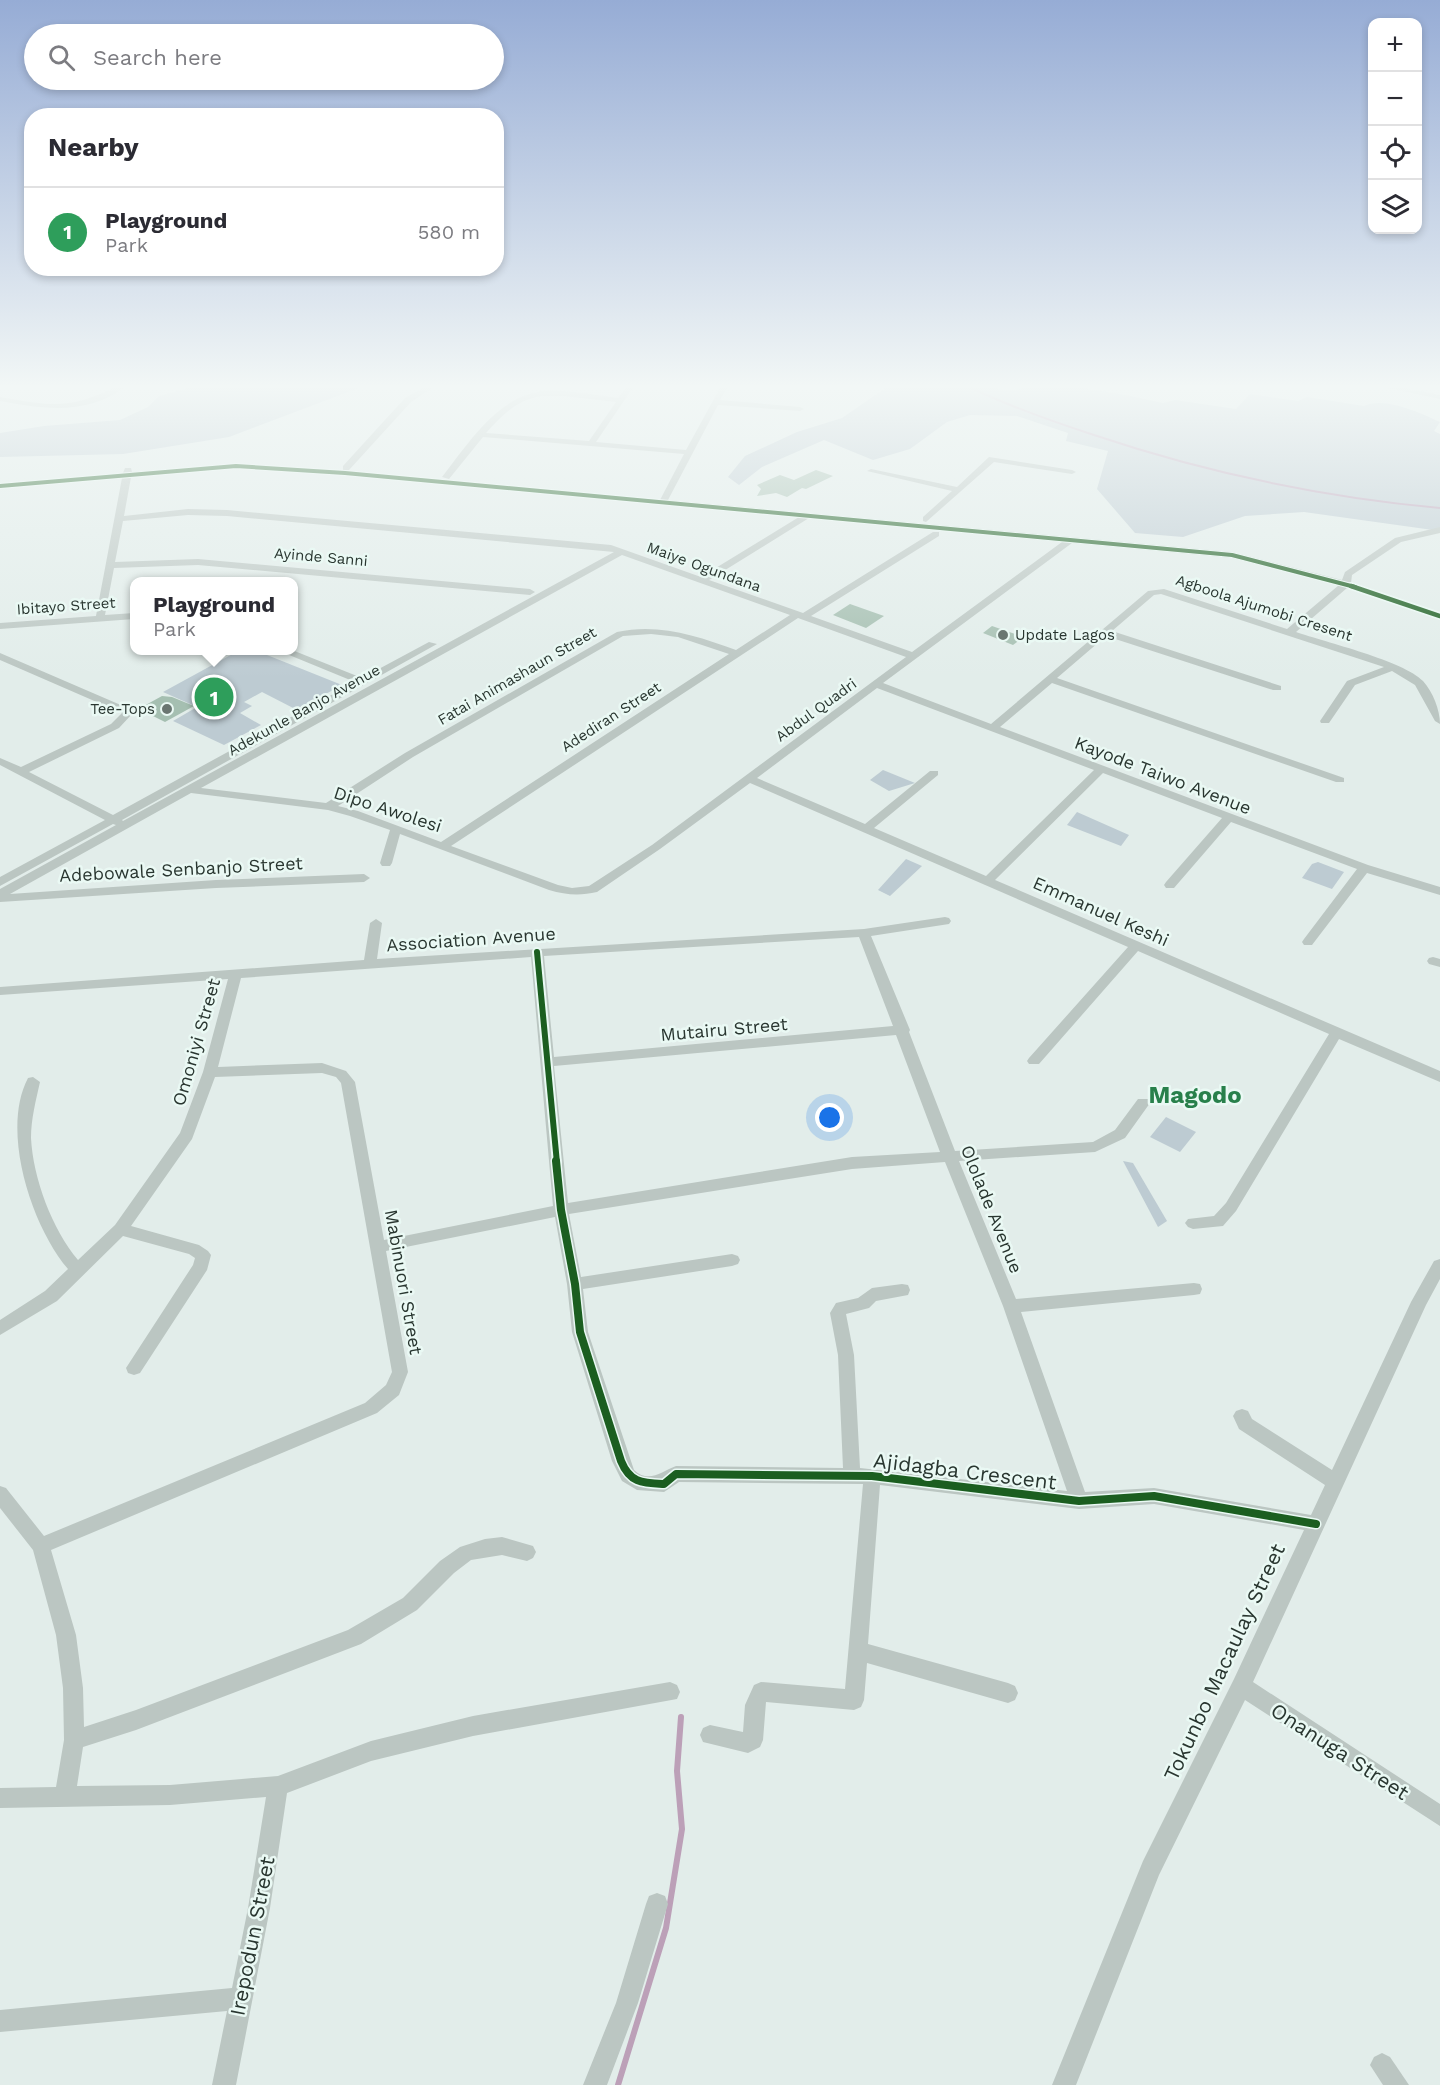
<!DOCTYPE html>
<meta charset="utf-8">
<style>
body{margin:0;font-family:"Work Sans",sans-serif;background:#f7f7f7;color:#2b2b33}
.controls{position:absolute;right:18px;top:18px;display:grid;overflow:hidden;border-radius:12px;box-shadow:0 3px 9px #0003}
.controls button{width:54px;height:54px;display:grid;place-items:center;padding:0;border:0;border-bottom:2px solid #e1e1e2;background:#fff;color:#2b2b33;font:30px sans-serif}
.you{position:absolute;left:830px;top:1118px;width:21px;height:21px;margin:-15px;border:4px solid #fff;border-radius:50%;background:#1a73e8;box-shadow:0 0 0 9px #1a73e833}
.badge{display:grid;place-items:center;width:39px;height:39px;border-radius:50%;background:#6a7671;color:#fff;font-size:20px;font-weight:700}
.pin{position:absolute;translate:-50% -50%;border:3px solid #fff;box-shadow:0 2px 6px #0006}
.popup{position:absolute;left:130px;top:577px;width:168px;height:78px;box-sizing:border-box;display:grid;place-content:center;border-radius:12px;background:#fff;filter:drop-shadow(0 2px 4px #0005);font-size:20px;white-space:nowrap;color:#7c7c81}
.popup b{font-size:22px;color:#2b2b33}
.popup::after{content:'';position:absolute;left:50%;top:100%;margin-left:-12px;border:12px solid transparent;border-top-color:#fff}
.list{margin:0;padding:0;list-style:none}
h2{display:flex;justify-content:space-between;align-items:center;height:78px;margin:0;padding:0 24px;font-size:26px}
h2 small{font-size:20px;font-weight:400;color:#7c7c81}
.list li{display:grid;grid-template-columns:39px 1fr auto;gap:18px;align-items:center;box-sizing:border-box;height:90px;padding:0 24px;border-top:2px solid #e1e1e2}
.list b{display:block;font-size:22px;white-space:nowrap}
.list p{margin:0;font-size:20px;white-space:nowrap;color:#7c7c81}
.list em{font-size:20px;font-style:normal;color:#7c7c81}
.icon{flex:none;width:33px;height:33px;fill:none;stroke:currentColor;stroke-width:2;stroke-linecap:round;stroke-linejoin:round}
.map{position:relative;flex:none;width:1440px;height:2085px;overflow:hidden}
.search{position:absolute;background:#fff;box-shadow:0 3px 9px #0003;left:24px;top:24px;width:480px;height:66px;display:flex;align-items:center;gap:15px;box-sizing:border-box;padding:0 21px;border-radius:33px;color:#7c7c81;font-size:22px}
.panel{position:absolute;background:#fff;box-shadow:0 3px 9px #0003;left:24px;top:108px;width:480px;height:168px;border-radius:24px}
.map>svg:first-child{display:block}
</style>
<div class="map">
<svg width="1440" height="2085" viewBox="0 0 1440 2085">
<rect width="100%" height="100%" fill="#e2edea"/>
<g fill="#bdcbd2">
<polygon points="196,386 364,386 229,437 123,454 0,457 0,433 44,426 120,420 148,407 159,396"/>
<path d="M992 386C1006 395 1026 386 1042 386 1084 386 1122 394 1163 403L1175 400 1236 409 1250 394 1298 401 1307 397 1364 406C1384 396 1421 413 1440 422L1434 431 1440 434V531L1304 512 1245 516 1183 537 1135 533 1097 489 1108 451 1066 441 1068 433 1017 416 970 415 947 422 910 449 873 460 824 440 762 467 739 485 728 477 745 456 797 432 842 418 887 387Z"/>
<polygon points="238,651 257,651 342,685 297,710 262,692 244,702 252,706 240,713 261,725 224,745 173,721 197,707 163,692"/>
<polygon points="883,770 915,783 889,791 870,780"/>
<polygon points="1077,812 1129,835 1121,846 1067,825"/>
<polygon points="906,859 922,866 890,896 878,890"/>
<polygon points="1318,862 1344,872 1332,889 1302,878 1312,864"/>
<polygon points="1166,1117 1196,1132 1180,1152 1150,1137"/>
<polygon points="1123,1161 1133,1163 1167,1221 1158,1227"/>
</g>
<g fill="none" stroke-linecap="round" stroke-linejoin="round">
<path stroke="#bca0b8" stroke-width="2" d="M967 386C1008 406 1051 421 1094 435 1207 473 1321 497 1440 508"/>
<polyline stroke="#bca0b8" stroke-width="6" points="618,2085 666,1928 682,1829 677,1771 681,1717"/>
</g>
<g fill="#a5bfb1">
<polygon points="816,470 833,476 806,489 802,488 787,497 776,493 757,496 761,489 757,485 780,475 794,480"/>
<polygon points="850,604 884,616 866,628 833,615"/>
<polygon points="992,626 1024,637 1013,645 983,633"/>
<polygon points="162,696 172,697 194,706 165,722 145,712 148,711 142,707"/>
</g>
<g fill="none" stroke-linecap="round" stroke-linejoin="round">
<g fill="#bbc6c2" fill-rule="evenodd">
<path d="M117 386H126C88 416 43 409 0 401V397C50 406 71 410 117 386Z"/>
<polygon points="426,386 435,386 411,402 349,470 343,470 343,466 405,398"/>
<path d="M627 386H634L596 442 686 450 721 386H728L720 400 800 407 804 409 800 411 718 405 668 500 1232 552 1342 580 1345 572 1395 538 1440 527V533L1401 542 1352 575 1351 583 1440 613V619L1347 588 1296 632C1325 642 1404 661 1423 681 1433 692 1440 710 1440 724L1435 721 1415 685 1392 671 1355 685 1329 723H1321L1320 721 1347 681 1384 667 1161 594 1154 595 1112 631 1281 686V690H1273L1106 636 1057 678 1344 778V782H1336L1052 683 1000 727 1368 865 1440 887V895L1367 873 1312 945H1304L1302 942 1304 939 1357 869 1231 822 1174 888H1166L1164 885 1166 882 1222 818 1103 773 995 880 1440 1071V1082L1339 1039 1236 1211 1223 1226 1193 1229 1188 1227 1185 1223 1188 1219 1214 1216 1226 1203 1329 1034 1138 951 1039 1064H1029L1027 1061 1029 1058 1128 947 750 783 660 849 597 892C580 896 566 895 549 890L400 834 392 863 390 866H382L380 863 390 830 350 816 328 810 191 793 10 894 216 880 364 874 370 878 364 882 216 888 0 902V889L116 825 113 824 0 886V877L105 820 0 765V758L21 767 111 724 122 713 0 660V653L130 709 132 714 119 728 29 772 113 815 355 682 277 650H292L362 678 429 642 437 644 122 820 123 821 614 552 227 516 188 515 123 521 115 562 198 559 530 589 535 592 530 595 198 565 114 568 105 615 134 613V619L0 629V623L96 616 122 478 0 488V484L123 473 125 468H131L132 472 236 464 345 471 660 500 684 454 483 437 449 479 442 477C468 444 499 394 545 391 570 390 594 395 618 398ZM542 396H564L616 402 589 441 486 433C502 415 518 399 542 396ZM236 468 345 475 799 517 701 577 611 545 227 510 188 509 124 516 131 477ZM809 518 1062 542 912 652 811 616 939 536V532H933L803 613 709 580ZM1072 543 1232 558 1339 585 1287 629 1164 589 1148 591 991 724 883 683ZM622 555 790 615 736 650C697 636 659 623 617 632L405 753 326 803 201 788ZM798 618 906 657 652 845 589 886 572 888 558 885 451 846ZM651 634 678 637 729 654 441 842 358 811 338 806 413 757 623 636ZM877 688 1094 770 986 876 874 828 938 775V771H930L865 824 757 778Z"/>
<polygon points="1379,386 1393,386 1440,395 1440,399"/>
<polygon points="989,457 1072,470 1076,472 1072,474 994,462 926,522 923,521 923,517 952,491 867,471 871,469 957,487"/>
<path d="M945 917 949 918 951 921 949 924 871 936 910 1030 909 1032 955 1151 1093 1142 1115 1130 1138 1099H1148L1150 1103 1125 1138 1095 1152 959 1161 1016 1299 1194 1283 1200 1284 1202 1289 1200 1294 1194 1295 1021 1312 1085 1492 1154 1488 1311 1515 1325 1485 1239 1429 1233 1416 1236 1411 1242 1409 1248 1411 1252 1419 1332 1470 1411 1302 1434 1261 1440 1259V1279L1426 1305 1253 1682 1440 1804V1826L1245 1700 1159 1875 1076 2085H1052L1143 1861 1234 1679 1304 1530 1154 1504 1079 1509 880 1485 868 1644 1008 1683 1015 1686 1018 1693 1015 1700 1008 1703 867 1663 864 1700 861 1707 854 1710 766 1702 763 1740 760 1747 748 1753 703 1742 700 1735 703 1728 710 1725 743 1732 745 1705 754 1685 761 1682 845 1689 863 1484 679 1482 664 1492 637 1490 622 1481 612 1461 572 1332 567 1284 555 1217 386 1251 408 1372 399 1395 377 1413 51 1550 76 1635 83 1688 84 1727 136 1710 348 1630 403 1598 440 1561 460 1547 485 1539 502 1537 533 1546 536 1552 533 1558 527 1561 502 1555 471 1560 454 1573 417 1610 361 1644 136 1730 83 1747 77 1786 170 1785 278 1776 371 1741 473 1716 670 1682 677 1685 680 1692 677 1699 473 1736 371 1761 287 1793 270 1908 236 2085H212L227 2011 0 2032V2010L232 1988 248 1908 266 1797 170 1805 0 1808V1788L56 1787 64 1740 63 1688 56 1635 33 1550 0 1508V1486L6 1488 44 1536 365 1403 386 1385 392 1372 341 1083 336 1077 322 1073 215 1077 192 1139 131 1226 199 1245 208 1251 211 1255 207 1270 140 1373 134 1375 128 1373 126 1368 193 1265 195 1258 189 1254 123 1236 57 1301 0 1335V1320L45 1291 68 1269C32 1227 0 1131 28 1078L33 1077 40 1082C36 1100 31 1119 31 1138 33 1178 52 1229 78 1260L115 1225 180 1133 203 1072 228 979 0 995V987L364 960 370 923 376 919 382 923 377 959 864 929ZM859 937 893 1026 554 1057 544 956ZM531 957 553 1206 384 1240 355 1082 346 1071 322 1063 218 1067 241 978ZM896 1035 940 1152 852 1157 568 1203 554 1066ZM945 1162 1003 1306 1067 1491 860 1468 854 1355 846 1314 869 1308 876 1301 908 1295 910 1290 908 1285 902 1284 872 1288 858 1298 836 1303 830 1313 838 1355 843 1468 676 1466C662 1471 649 1484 634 1470L588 1332 583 1289 732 1266 738 1264 740 1260 738 1256 732 1254 581 1277 569 1214 852 1169Z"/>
<polygon points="1433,957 1440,959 1440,967 1429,964 1427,961 1429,958"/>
<polygon points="657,1893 665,1896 668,1904 638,2003 607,2085 583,2085 616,2003 646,1904 649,1896"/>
<polygon points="1382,2053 1390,2057 1409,2085 1383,2085 1370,2065 1374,2057"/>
</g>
<g stroke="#eaf9f4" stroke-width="6">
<polyline id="cycleway-far3" points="0,486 236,466 345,473 1232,555 1355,587"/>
</g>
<g stroke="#eaf9f4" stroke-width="8">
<polyline id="cycleway-far2" points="1351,586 1440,616"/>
</g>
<g stroke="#eaf9f4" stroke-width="10">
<polyline id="cycleway-far1" points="537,952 557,1163"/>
</g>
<g stroke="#eaf9f4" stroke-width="11">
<path id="cycleway" d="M556 1161 561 1210 575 1284 580 1332 621 1461C630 1483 642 1483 664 1484L676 1474 872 1476 1079 1501 1154 1496 1316 1524"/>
</g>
<use href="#cycleway-far3" stroke="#1b5e20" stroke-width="4"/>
<use href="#cycleway-far2" stroke="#1b5e20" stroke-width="4.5"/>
<use href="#cycleway-far1" stroke="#1b5e20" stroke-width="6"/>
<use href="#cycleway" stroke="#1b5e20" stroke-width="8"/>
</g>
<linearGradient id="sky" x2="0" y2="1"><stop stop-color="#96acd5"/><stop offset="0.57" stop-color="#f2f7f6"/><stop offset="1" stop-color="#f2f7f6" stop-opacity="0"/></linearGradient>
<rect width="1440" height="678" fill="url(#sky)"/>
<g fill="#6a7671" stroke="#eaf9f4" stroke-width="2">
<circle cx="1003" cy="635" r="6"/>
<circle cx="167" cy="709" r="6"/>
</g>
<g text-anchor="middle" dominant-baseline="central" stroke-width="5" stroke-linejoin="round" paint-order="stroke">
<g font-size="15" fill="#293630" stroke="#eaf9f4">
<text transform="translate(321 557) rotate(5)">Ayinde Sanni</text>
<text transform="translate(704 567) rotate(20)">Maiye Ogundana</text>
<text transform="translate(66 606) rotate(-4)">Ibitayo Street</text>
<text transform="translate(1264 608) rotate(18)">Agboola Ajumobi Cresent</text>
<text transform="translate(517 676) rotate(-30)">Fatai Animashaun Street</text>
<text transform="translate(304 710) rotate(-29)">Adekunle Banjo Avenue</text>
<text transform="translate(816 710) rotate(-36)">Abdul Quadri</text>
<text transform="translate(611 717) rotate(-33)">Adediran Street</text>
</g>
<g font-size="15" fill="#293630" stroke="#eaf9f4" text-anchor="start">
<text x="1015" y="635">Update Lagos</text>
<text x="155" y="709" text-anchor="end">Tee-Tops</text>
</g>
<g font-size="18" fill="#293630" stroke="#eaf9f4">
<text transform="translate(1163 775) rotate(21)">Kayode Taiwo Avenue</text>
<text transform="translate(388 809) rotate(18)">Dipo Awolesi</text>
<text transform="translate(181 869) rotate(-3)">Adebowale Senbanjo Street</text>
<text transform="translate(1101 911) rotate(24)">Emmanuel Keshi</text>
<text transform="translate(471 939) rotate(-4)">Association Avenue</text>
<text transform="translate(724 1029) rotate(-5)">Mutairu Street</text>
<text transform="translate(196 1042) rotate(-74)">Omoniyi Street</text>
<text transform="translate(992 1209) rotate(68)">Ololade Avenue</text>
<text transform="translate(404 1282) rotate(80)">Mabinuori Street</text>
</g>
<g font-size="21" fill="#293630" stroke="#eaf9f4">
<text transform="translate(965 1471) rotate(7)">Ajidagba Crescent</text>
<text transform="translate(1224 1662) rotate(-65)">Tokunbo Macaulay Street</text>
<text transform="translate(1340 1751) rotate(33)">Onanuga Street</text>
<text transform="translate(252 1936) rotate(-79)">Irepodun Street</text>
</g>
<g font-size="24" font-weight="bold" fill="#28804b" stroke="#eaf9f4">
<text x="1195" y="1095">Magodo</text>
</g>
</g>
</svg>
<div class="controls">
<button>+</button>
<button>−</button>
<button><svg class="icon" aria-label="locate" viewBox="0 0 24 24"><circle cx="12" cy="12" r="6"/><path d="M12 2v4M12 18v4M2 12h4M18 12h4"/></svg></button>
<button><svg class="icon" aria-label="layers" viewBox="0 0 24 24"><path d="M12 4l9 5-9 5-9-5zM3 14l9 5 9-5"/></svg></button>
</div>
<div class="you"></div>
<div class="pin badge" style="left:214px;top:697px;background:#2e9e5b">1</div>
<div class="popup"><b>Playground</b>Park</div>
<div class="search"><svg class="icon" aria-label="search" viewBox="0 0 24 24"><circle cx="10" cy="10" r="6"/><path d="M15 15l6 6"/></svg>Search here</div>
<section class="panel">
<h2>Nearby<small></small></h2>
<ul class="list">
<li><span class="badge" style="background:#2e9e5b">1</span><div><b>Playground</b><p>Park</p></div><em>580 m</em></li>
</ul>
</section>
</div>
